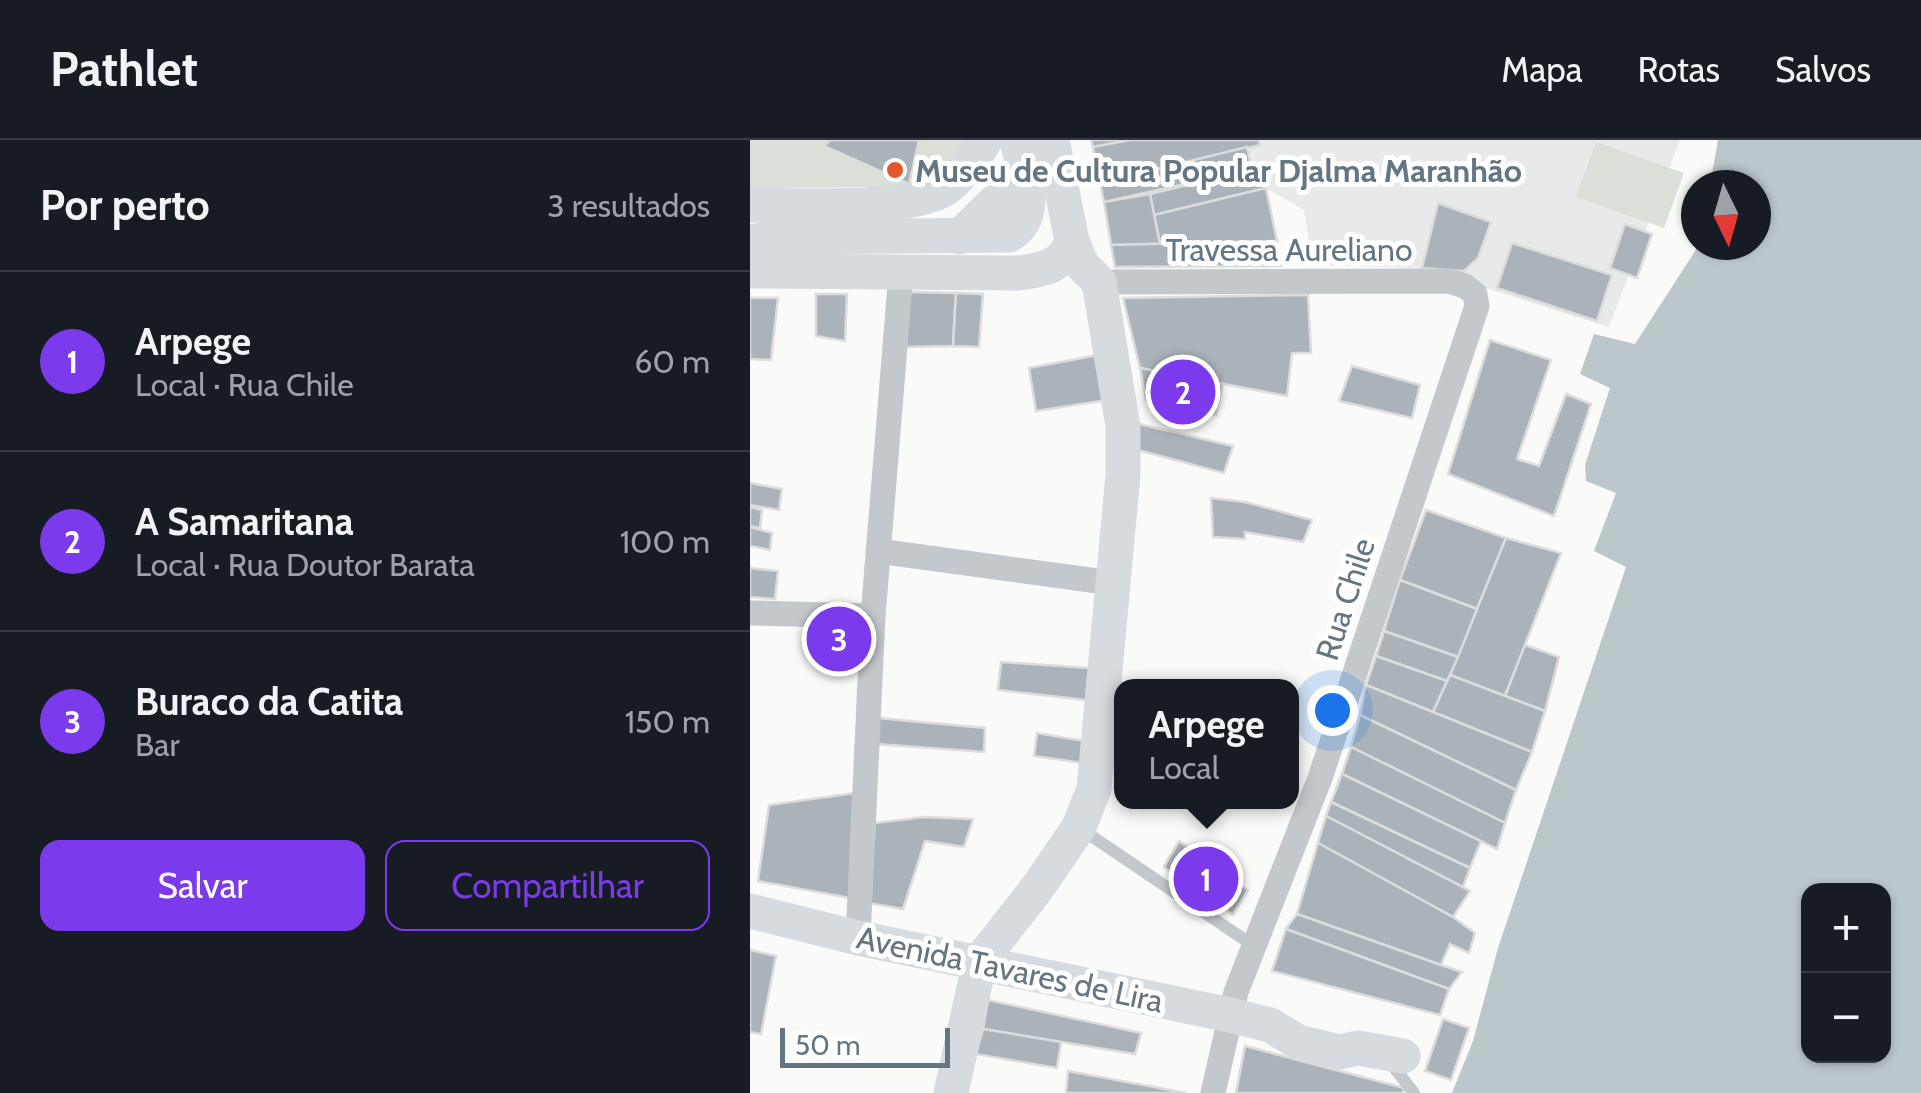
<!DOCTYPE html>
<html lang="pt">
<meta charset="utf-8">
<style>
body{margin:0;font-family:Cabin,sans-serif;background:#242831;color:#f1f3f6}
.controls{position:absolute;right:30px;bottom:30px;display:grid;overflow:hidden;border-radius:20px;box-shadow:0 2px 8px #0004}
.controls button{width:90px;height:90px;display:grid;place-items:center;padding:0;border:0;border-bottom:2px solid #363941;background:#171b24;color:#f1f3f6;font:50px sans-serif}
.compass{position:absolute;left:931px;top:30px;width:90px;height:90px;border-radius:50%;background:#171b24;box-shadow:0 2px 8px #0004;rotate:175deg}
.scale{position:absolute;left:30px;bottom:25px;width:170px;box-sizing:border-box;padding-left:10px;border:5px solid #657683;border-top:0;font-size:28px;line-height:35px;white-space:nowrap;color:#657683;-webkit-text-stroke:8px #fff;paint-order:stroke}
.you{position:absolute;left:582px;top:570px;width:35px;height:35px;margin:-25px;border:8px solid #fff;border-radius:50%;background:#1a73e8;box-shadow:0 0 0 15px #1a73e833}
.badge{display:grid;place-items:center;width:65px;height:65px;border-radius:50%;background:#7c3aed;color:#fff;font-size:32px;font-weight:700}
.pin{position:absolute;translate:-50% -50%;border:5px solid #fff;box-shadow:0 2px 10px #0006}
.popup{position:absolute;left:364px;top:539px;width:185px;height:130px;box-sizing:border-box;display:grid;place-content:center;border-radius:20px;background:#171b24;filter:drop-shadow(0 2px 8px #0005);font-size:32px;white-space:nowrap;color:#9ea1a6}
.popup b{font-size:38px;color:#f1f3f6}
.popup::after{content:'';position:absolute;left:50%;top:100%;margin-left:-20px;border:20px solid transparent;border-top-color:#171b24}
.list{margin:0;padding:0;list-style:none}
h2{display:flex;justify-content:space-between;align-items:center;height:130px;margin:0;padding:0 40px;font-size:42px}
h2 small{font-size:32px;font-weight:400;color:#9ea1a6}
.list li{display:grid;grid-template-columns:65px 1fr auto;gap:30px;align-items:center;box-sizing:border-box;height:180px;padding:0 40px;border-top:2px solid #363941}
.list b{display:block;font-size:38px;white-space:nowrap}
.list p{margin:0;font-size:32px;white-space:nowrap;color:#9ea1a6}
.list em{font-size:32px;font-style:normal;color:#9ea1a6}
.actions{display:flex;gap:20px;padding:30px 40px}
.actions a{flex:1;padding:22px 0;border:2px solid #7c3aed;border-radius:20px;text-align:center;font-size:35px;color:#7c3aed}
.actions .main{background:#7c3aed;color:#fff}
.map{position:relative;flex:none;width:1171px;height:953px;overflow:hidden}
header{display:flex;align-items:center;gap:60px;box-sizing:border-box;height:140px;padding:0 50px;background:#171b24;border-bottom:2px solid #363941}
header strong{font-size:48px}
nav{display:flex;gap:55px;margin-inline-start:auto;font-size:35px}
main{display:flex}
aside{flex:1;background:#171b24}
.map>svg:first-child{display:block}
</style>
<header>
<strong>Pathlet</strong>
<nav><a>Mapa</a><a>Rotas</a><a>Salvos</a></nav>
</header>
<main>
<aside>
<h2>Por perto<small>3 resultados</small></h2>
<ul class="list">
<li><span class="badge">1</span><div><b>Arpege</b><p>Local · Rua Chile</p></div><em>60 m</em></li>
<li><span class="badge">2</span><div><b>A Samaritana</b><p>Local · Rua Doutor Barata</p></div><em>100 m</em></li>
<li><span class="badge">3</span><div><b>Buraco da Catita</b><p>Bar</p></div><em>150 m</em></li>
</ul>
<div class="actions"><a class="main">Salvar</a><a>Compartilhar</a></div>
</aside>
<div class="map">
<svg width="1171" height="953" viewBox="0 0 1171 953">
<rect width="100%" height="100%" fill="#fafaf8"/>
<polygon fill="#e8e9e9" points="509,0 930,0 859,187 672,128 563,125 554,70 516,48 512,28 502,29 497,7 510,5"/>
<g fill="#dadfd7">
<polygon points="0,0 223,0 193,38 140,47 0,48"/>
<polygon points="846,2 934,33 914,88 826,57"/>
</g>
<path fill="#bbc7cb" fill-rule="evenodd" d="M968 0H1171V953H702L723 901 748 808 876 427 844 411 866 353 836 341 835 325 860 248 830 234 844 194 885 204 949 105H1006V45H960ZM1058 750H1134V916H1058Z"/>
<g fill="#aab3b9" stroke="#dcdcda" stroke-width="2.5">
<polygon points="80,0 169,0 159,44 74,6"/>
<polygon points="341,0 380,0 343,7"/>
<polygon points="380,0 509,0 510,5 350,43 343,7"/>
<polygon points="497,7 502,29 354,62 350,43"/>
<polygon points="512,27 516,48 404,75 400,54"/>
<polygon points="516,48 527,101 410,104 404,75"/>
<polygon points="400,54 410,104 361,105 354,62"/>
<polygon points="688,63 741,82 728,118 714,131 672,128"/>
<polygon points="875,84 902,94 887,138 860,128"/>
<polygon points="527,101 531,126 365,127 361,105"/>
<polygon points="762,103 862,135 847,181 747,148"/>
<polygon points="159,152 206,153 203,206 155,207"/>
<polygon points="206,153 233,154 229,207 203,206"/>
<polygon points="66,154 97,154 95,201 66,196"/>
<polygon points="558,155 561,213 542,213 537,256 390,228 373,158"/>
<polygon points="0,158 28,158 21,220 0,219"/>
<polygon points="740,200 801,220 767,319 789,326 816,254 841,264 804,376 698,334"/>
<polygon points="348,215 357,260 286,271 279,228"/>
<polygon points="602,226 670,245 662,278 589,261"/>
<polygon points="390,228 473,244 466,275 396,260"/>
<polygon points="389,284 483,306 474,333 388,310"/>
<polygon points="0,343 32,349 29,370 0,365"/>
<polygon points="461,358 495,362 562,380 553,402 495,392 495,399 463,397"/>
<polygon points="0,367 12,370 10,388 0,386"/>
<polygon points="676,370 756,398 727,469 650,440"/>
<polygon points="0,387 22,393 20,410 0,406"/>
<polygon points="756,398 811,413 755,556 700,535"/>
<polygon points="0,428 28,431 25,459 0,457"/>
<polygon points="650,440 727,469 708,517 634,491"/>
<polygon points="105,487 105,511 75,512 73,488"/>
<polygon points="634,491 708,517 697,541 626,516"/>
<polygon points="775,505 809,517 795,571 755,556"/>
<polygon points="626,516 697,541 683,572 616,545"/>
<polygon points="251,522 339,528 336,560 248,550"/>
<polygon points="700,535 795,571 782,612 683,572"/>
<polygon points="616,545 782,612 766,650 610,575"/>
<polygon points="610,575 766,650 755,683 601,607"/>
<polygon points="128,578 235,588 234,612 127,604"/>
<polygon points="287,593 334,601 333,623 284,616"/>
<polygon points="365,607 371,611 371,635 366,632"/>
<polygon points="601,607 755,683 747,709 592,634"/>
<polygon points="592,634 731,701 720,728 581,662"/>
<polygon points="105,653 100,758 8,741 19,665"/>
<polygon points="581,662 720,728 713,747 576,676"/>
<polygon points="576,676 720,751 703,777 568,703"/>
<polygon points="174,677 223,679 214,707 175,701 153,769 119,763 125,683"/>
<polygon points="429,701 498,750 483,775 414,727"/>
<polygon points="568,703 703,777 725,793 719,813 700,804 691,825 547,774"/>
<polygon points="547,774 691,825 712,832 699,849 536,789"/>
<polygon points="536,789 699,849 690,875 522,831"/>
<polygon points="0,810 26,816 11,894 0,892"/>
<polygon points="238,860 391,893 385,914 233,889"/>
<polygon points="693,879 719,888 701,940 675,931"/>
<polygon points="233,889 311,902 307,928 226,914"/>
<polygon points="495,906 654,948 653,953 486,953"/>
<polygon points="318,931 436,953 316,953"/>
</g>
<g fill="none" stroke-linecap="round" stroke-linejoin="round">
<g stroke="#c3c8cc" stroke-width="12">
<polyline points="331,689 504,806"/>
<polyline points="639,921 664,953"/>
</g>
<g stroke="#c3c8cc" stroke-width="25">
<polyline points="349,142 699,141 715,146 725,154 727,166 570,638 486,852 463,953"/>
<polyline points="128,411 362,443"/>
<polyline points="0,473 123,476"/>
<polyline points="108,798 123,476 151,133"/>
</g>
<g stroke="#d6dbdf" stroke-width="35">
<path d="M0 65C45 65 160 72 195 49 212 37 225 17 235 0"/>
<polyline points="209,97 274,33"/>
<path d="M0 102 30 97 259 95C292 76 273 31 267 0"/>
<path d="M0 131 268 133C293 130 313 127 322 101L302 0"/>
<polyline points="0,771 108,798 480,875 520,885 548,902 590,912 608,908 653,916"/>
<polyline points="201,953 230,821 288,747 329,687 344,649 373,335 373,286 349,142 332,125 322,101"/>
</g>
</g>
<circle fill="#e4572e" stroke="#fff" stroke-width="4" cx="145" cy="30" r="10"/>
<g text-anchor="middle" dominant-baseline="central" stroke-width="10" stroke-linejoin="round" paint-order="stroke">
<g font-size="32" font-weight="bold" fill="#657683" stroke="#fff" text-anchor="start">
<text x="165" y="30">Museu de Cultura Popular Djalma Maranhão</text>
</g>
<g font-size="32" fill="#657683" stroke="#fff">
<text x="539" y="109">Travessa Aureliano</text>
<text transform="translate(595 459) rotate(-72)">Rua Chile</text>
<text transform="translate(260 829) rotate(12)">Avenida Tavares de Lira</text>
</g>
</g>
</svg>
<div class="controls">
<button>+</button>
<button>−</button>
</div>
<svg class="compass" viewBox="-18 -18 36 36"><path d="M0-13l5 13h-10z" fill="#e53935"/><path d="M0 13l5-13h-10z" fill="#9ea1a6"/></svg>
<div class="scale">50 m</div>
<div class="you"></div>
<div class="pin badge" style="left:456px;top:739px">1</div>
<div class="popup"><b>Arpege</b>Local</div>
<div class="pin badge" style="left:433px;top:252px">2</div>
<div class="pin badge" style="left:89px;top:499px">3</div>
</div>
</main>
